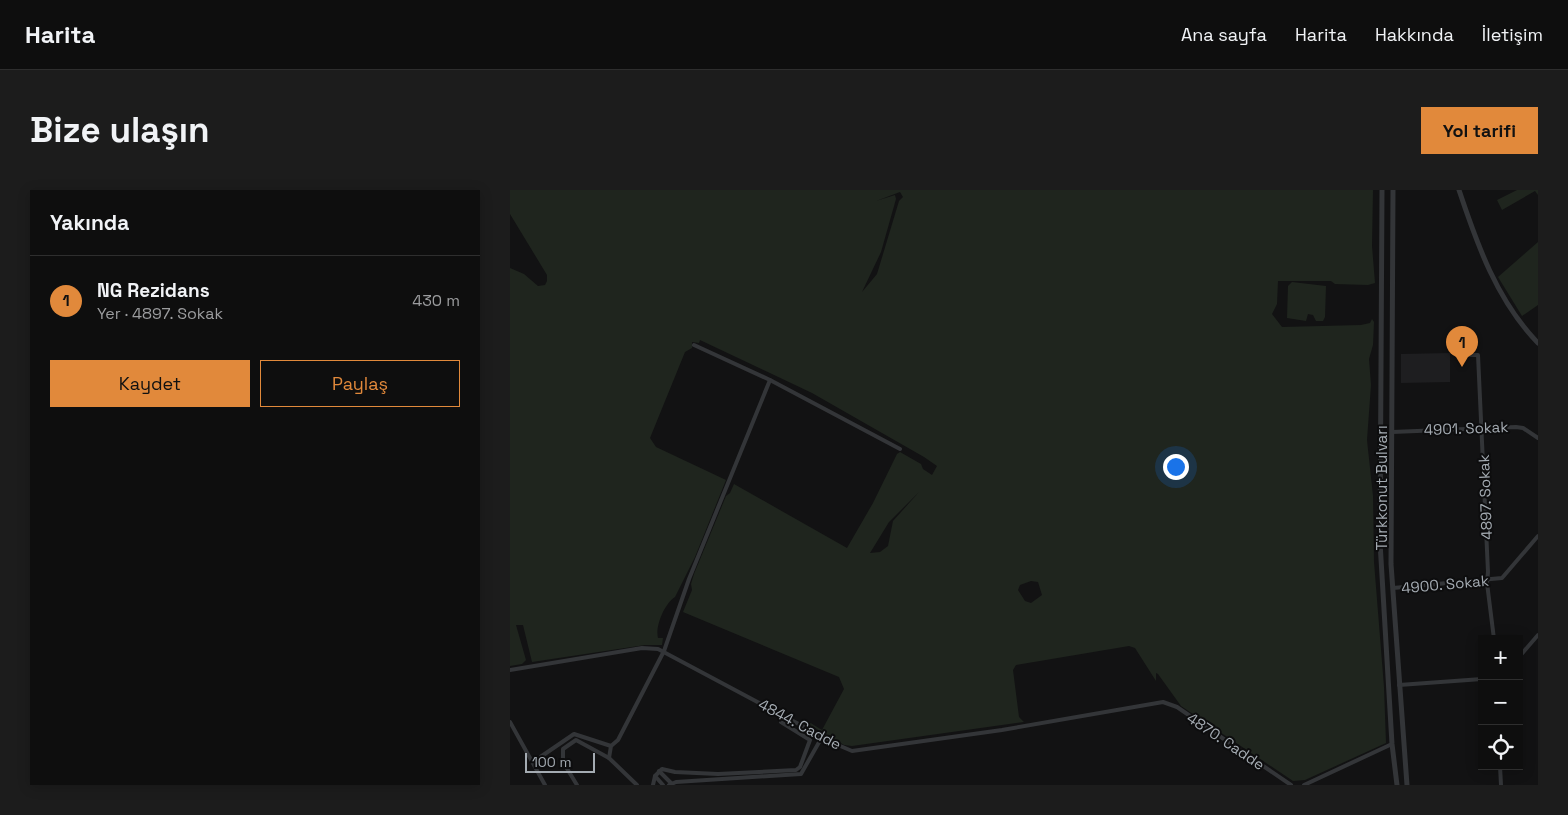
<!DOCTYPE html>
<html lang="tr">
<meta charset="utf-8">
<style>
body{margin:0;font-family:"Space Grotesk",sans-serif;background:#1c1c1c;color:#f1f3f6}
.controls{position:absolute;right:15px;bottom:15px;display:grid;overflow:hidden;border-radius:0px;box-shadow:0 2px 12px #0003}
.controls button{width:45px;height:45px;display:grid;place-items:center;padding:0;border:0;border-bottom:1px solid #2e2e2e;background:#0e0e0e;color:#f1f3f6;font:25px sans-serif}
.scale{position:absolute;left:15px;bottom:12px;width:70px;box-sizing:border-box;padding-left:5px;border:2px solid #a4abb2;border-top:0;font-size:14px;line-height:18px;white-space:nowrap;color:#a4abb2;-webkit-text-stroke:4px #0d0d0e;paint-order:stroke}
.you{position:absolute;left:665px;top:276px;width:18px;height:18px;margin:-12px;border:4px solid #fff;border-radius:50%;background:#1a73e8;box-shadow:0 0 0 8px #1a73e833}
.badge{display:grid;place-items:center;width:32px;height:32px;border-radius:50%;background:#e1893b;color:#111;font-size:16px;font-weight:700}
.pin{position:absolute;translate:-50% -41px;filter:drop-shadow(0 1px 2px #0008)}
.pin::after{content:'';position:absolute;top:26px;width:18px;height:15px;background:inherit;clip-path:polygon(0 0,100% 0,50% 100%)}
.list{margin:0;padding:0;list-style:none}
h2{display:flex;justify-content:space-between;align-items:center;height:65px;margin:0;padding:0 20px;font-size:21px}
h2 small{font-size:16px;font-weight:400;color:#9b9c9e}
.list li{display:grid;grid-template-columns:32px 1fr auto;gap:15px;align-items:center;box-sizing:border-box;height:90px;padding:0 20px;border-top:1px solid #2e2e2e}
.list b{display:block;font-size:19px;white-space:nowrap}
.list p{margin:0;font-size:16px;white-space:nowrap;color:#9b9c9e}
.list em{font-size:16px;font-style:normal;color:#9b9c9e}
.actions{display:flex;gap:10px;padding:15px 20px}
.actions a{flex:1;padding:11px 0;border:1px solid #e1893b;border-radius:0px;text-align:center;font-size:18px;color:#e1893b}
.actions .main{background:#e1893b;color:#111}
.icon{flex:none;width:28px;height:28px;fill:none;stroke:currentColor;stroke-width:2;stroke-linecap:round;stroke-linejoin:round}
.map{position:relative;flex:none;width:1028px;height:595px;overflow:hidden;border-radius:0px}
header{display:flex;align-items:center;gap:30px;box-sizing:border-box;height:70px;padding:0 25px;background:#0e0e0e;border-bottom:1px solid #2e2e2e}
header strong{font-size:24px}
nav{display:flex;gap:28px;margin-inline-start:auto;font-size:18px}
.intro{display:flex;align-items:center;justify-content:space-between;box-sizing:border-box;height:120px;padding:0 30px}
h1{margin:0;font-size:35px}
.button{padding:12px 22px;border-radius:0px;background:#e1893b;color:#111;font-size:18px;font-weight:700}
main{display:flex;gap:30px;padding:0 30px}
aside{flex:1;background:#0e0e0e;border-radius:0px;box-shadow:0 2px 12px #0003}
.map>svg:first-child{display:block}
</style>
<header>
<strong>Harita</strong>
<nav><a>Ana sayfa</a><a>Harita</a><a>Hakkında</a><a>İletişim</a></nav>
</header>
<div class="intro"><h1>Bize ulaşın</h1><a class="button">Yol tarifi</a></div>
<main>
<aside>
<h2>Yakında<small></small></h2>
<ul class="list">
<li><span class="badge">1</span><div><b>NG Rezidans</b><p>Yer · 4897. Sokak</p></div><em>430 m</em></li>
</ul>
<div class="actions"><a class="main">Kaydet</a><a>Paylaş</a></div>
</aside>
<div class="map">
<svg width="1028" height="595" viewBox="0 0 1028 595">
<rect width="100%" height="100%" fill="#121213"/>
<polygon fill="#1e1e20" points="940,163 940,192 891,193 891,164"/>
<g fill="#1f251e" fill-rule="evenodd">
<path d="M0 0H863L862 56 865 93 858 95 825 94 821 91H768L767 114 762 124 772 137 851 135 860 133 862 129 864 132 863 155 859 169 861 195 857 250 863 306 864 372 874 497 876 553 795 590 783 591 671 516 648 484 646 483V491L625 458 619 456 506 475 503 480 509 527 514 532 342 556 334 555 298 534 299 532 312 540 334 499 329 487 173 422 182 400 181 394 184 384 216 306 220 303 224 294 337 358 363 313 387 264 390 262 411 274 413 279 422 285 427 276 414 267 302 203 190 150 189 153 182 152V158L175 162 140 248 146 257 216 290 185 367 165 407C154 414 145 437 148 448H153L152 455H135L22 472 13 435H6L16 470 12 474 0 476V78L14 84 28 96 35 95 37 91V85L0 24ZM390 2 393 7 389 11 367 84 352 102 371 62 386 9 385 5 366 11ZM409 302 383 331 378 356 370 362 360 363 379 332ZM521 391 528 392 532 405 521 413 515 411 508 400 510 395Z"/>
<polygon points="1007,0 1028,0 1028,5 1025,1 992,20 987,10"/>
<polygon points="1028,52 1028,115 1012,126 988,87"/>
<polygon points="782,92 816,96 815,127 813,131 806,131 803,125 798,124 796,131 777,128 778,96"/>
</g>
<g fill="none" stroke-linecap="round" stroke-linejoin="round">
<g stroke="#333538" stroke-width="4">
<polyline points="184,155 260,190 390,259"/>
<polyline points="951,165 968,165 978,382 977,393 984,449"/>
<polyline points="882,242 1006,237 1013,238 1028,248"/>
<polyline points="883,398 992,388 1028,346"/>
<polyline points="1009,467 1028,445"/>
<polyline points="0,480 132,458 148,459 328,555 342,561 492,540 653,512 667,517 781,595"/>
<polyline points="889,495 972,489"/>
<polyline points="0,532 35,595"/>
<polyline points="99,568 101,556 108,550 154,461 179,389 260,190"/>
<polyline points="23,572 64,544 101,556"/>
<polyline points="990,576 991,595"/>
<polyline points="149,581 161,593"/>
<polyline points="145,586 153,595"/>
<polyline points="67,595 53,572 53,559 66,550 99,568 127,595"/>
<polyline points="143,595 145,586 152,579 165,582 208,584 286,580 290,577 300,550 271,532"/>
<polyline points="159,595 166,592 291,584 312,547"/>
<polyline points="794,595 882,554"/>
</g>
<g stroke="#333538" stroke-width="5">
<polyline points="872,0 870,352 882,554 887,595"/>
<polyline points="883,0 881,374 897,595"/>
<path d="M949 0C967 54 987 111 1028 153"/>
</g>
</g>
<g text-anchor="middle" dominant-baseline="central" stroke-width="4" stroke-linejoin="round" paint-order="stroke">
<g font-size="15" fill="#a4abb2" stroke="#0d0d0e">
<text transform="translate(956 238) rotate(-2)">4901. Sokak</text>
<text transform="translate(871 298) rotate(-90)">Türkkonut Bulvarı</text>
<text transform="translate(975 307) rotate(-92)">4897. Sokak</text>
<text transform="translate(935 394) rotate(-5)">4900. Sokak</text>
<text transform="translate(290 534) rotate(28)">4844. Cadde</text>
<text transform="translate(716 551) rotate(34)">4870. Cadde</text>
</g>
</g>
</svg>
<div class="controls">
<button>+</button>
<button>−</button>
<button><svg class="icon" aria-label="locate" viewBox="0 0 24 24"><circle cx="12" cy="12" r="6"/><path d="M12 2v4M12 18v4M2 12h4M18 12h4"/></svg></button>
</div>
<div class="scale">100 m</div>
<div class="you"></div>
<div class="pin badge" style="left:952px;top:177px">1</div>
</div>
</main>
